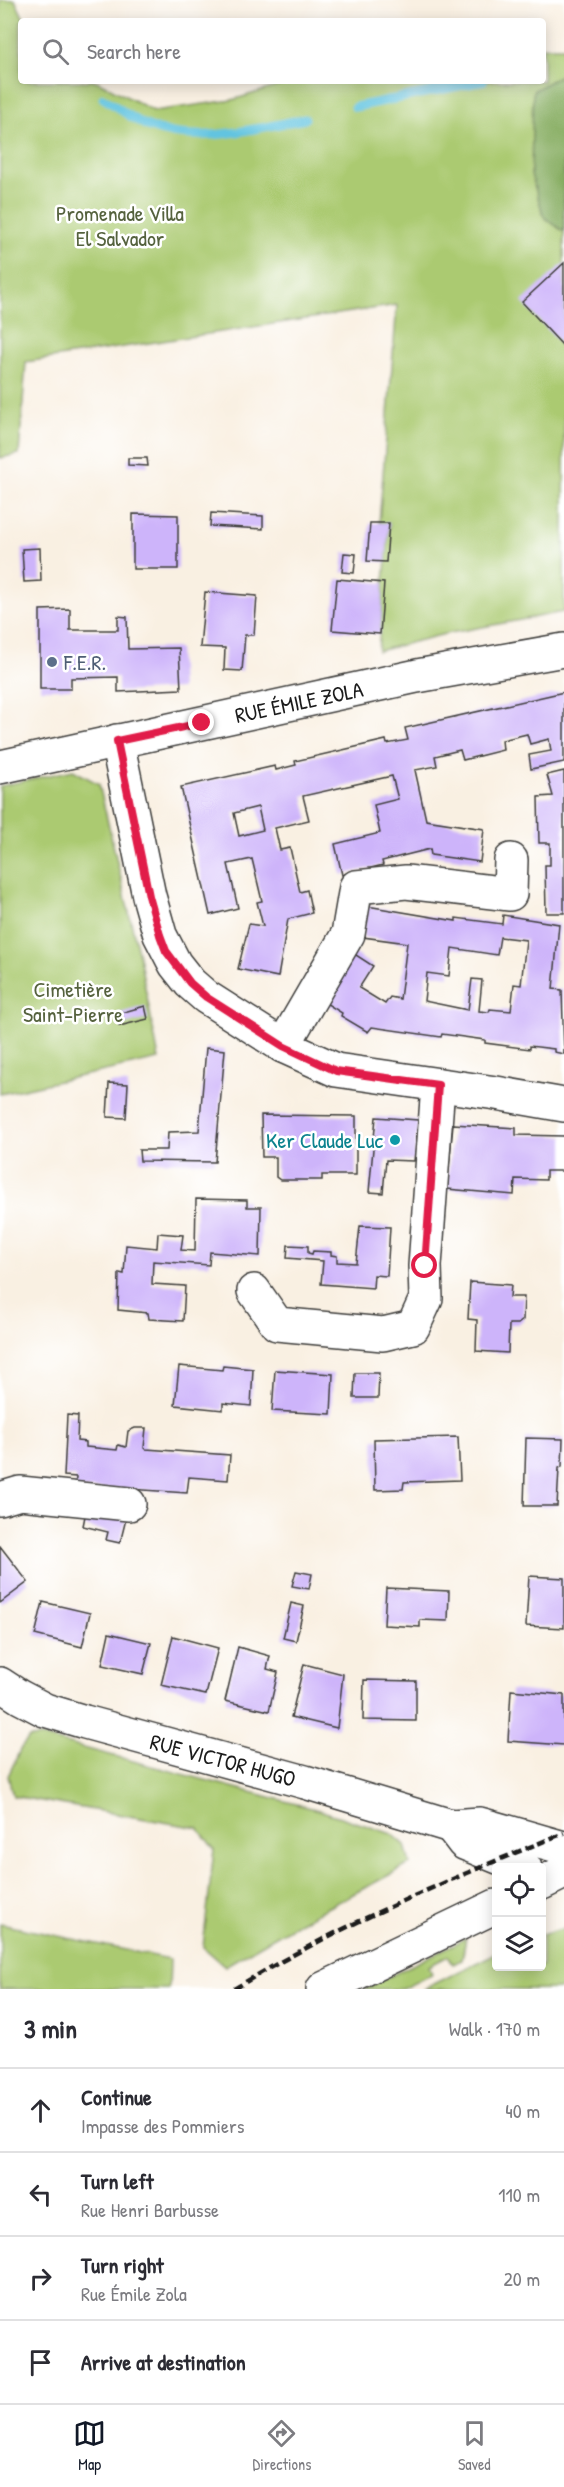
<!DOCTYPE html>
<meta charset="utf-8">
<style>
body{margin:0;font-family:"Patrick Hand",sans-serif;background:#f7f7f7;color:#2b2b33}
.controls{position:absolute;right:18px;bottom:18px;display:grid;overflow:hidden;border-radius:6px;box-shadow:0 3px 15px #0003}
.controls button{width:54px;height:54px;display:grid;place-items:center;padding:0;border:0;border-bottom:2px solid #e1e1e2;background:#fff;color:#2b2b33;font:30px sans-serif}
.stop{position:absolute;width:18px;height:18px;margin:-14px;border:4px solid #e11d48;border-radius:50%;background:#fff}
.stop.end{background:#e11d48;border-color:#fff;box-shadow:0 2px 6px #0008}
.list{margin:0;padding:0;list-style:none}
h2{display:flex;justify-content:space-between;align-items:center;height:78px;margin:0;padding:0 24px;font-size:26px}
h2 small{font-size:20px;font-weight:400;color:#7c7c81}
.list li{display:grid;grid-template-columns:39px 1fr auto;gap:18px;align-items:center;box-sizing:border-box;height:84px;padding:0 24px;border-top:2px solid #e1e1e2}
.list b{display:block;font-size:22px;white-space:nowrap}
.list p{margin:0;font-size:20px;white-space:nowrap;color:#7c7c81}
.list em{font-size:20px;font-style:normal;color:#7c7c81}
.icon{flex:none;width:33px;height:33px;fill:none;stroke:currentColor;stroke-width:2;stroke-linecap:round;stroke-linejoin:round}
.map{position:relative;flex:none;width:564px;height:1989px;overflow:hidden}
.search{position:absolute;background:#fff;box-shadow:0 3px 15px #0003;left:18px;right:18px;top:18px;height:66px;display:flex;align-items:center;gap:15px;box-sizing:border-box;padding:0 21px;border-radius:6px;color:#7c7c81;font-size:22px}
.sheet{height:414px;background:#fff}
nav{display:flex;justify-content:space-around;align-items:center;box-sizing:border-box;height:84px;border-top:2px solid #e1e1e2;background:#fff;font-size:16px;color:#7c7c81}
nav a{display:grid;justify-items:center;gap:3px}
nav .on{color:#111827}
.map>svg:first-child{display:block}
</style>
<div class="map">
<svg width="564" height="1989" viewBox="0 0 564 1989">
<rect width="100%" height="100%" fill="#fff"/>
<filter id="ink" filterUnits="userSpaceOnUse"><feTurbulence type="fractalNoise" baseFrequency=".0167" numOctaves="2"/><feDisplacementMap in="SourceGraphic" scale="12" xChannelSelector="R" yChannelSelector="G"/><feConvolveMatrix kernelMatrix="1 2 1 2 8 2 1 2 1" color-interpolation-filters="sRGB"/></filter>
<filter id="wash" filterUnits="userSpaceOnUse"><feTurbulence type="fractalNoise" baseFrequency=".008" numOctaves="4" result="noise"/><feDisplacementMap in="SourceGraphic" scale="24" xChannelSelector="R" yChannelSelector="G"/><feGaussianBlur stdDeviation="1.35" result="paint"/><feColorMatrix in="noise" values="0 0 0 0 0 0 0 0 0 0 0 0 0 0 0 0 0 1.4 0 .05"/><feComposite in="paint" operator="in"/></filter>
<g filter="url(#wash)">
<rect width="100%" height="100%" fill="#f9f0e2"/>
<g fill="#abca71" stroke="#647346" stroke-width="1.5">
<polygon points="0,0 15,0 25,21 21,21 21,81 97,81 154,111 232,100 295,81 543,81 543,47 564,47 564,612 445,634 378,651 389,524 379,523 397,305 26,362 19,454 0,458"/>
<polygon points="73,770 99,784 139,956 159,1059 0,1094 0,786"/>
<polygon points="42,1737 319,1810 392,1834 405,1845 410,1864 300,1922 225,1966 203,1947 214,1849 198,1828 13,1796 8,1776 21,1748 29,1738"/>
<polygon points="0,1924 170,1959 169,1989 0,1989"/>
<polygon points="564,1928 564,1989 424,1989 496,1953 496,1966 542,1966 542,1935"/>
<polygon points="466,1938 462,1960 453,1964 448,1956 429,1966 432,1974 402,1989 364,1989"/>
</g>
<polygon fill="#88ae63" stroke="#526540" stroke-width="1.5" points="564,73 564,232 544,217 531,175 533,91"/>
<g fill="none" stroke-linecap="round" stroke-linejoin="round">
<g stroke="#62c4e0" stroke-width="9">
<path d="M103 98C118 107 134 121 150 127 199 146 256 128 305 119"/>
<polyline points="355,107 483,81"/>
</g>
</g>
<g id="blocks">
<g fill="#cdb4fa" fill-rule="evenodd">
<polygon points="564,263 564,347 522,302"/>
<polygon points="128,458 147,458 148,466 128,465"/>
<polygon points="211,513 263,516 263,529 210,526"/>
<polygon points="133,514 178,515 178,569 133,569"/>
<polygon points="370,523 389,523 386,562 367,561"/>
<polygon points="40,548 41,581 24,582 22,549"/>
<polygon points="344,553 356,554 354,573 342,572"/>
<polygon points="337,579 384,583 380,634 332,630"/>
<polygon points="205,592 257,596 254,635 245,635 242,671 224,670 225,648 200,647"/>
<polygon points="70,609 70,630 118,630 118,616 127,617 128,649 179,648 181,689 118,692 118,677 71,678 71,689 40,689 40,610"/>
<path d="M564 692V762L531 769 529 755 551 751 549 739 530 744 527 734 502 740 503 750 463 760 460 750 435 756 437 766 415 770 426 820 484 829 480 862 431 855 430 849 382 861 383 865 342 875 335 844 380 833 374 805 398 799 392 776 303 796 309 820 275 828 280 850 290 848 300 892 307 890 312 913 288 919 278 977 238 969 249 924 263 926 257 902 262 901 252 859 228 864 238 908 210 915 181 787 275 766 276 770 296 765 295 761 386 740 387 744 408 740 405 728ZM258 807 263 830 239 836 234 813Z"/>
<polygon points="564,771 564,913 546,913 545,865 550,865 550,843 539,843 538,797 553,796 547,775"/>
<path d="M367 906 456 921V918L502 924 503 915 559 924 553 989 562 990 564 1054 554 1052V1049L530 1046V1049L485 1043V1040L442 1034 441 1037 372 1027 368 1032 341 1016 342 1013 324 1002 353 953 373 966 359 988 385 1004 390 997 400 999 407 943 363 937ZM500 937 526 940 521 985 514 984 511 1011 490 1009 489 1012 479 1011 482 980 472 979 468 1010 424 1001 427 973 449 976 452 948 497 955Z"/>
<polygon points="145,1006 148,1019 119,1026 117,1014"/>
<polygon points="206,1048 225,1050 215,1162 140,1161 139,1150 167,1150 168,1132 199,1131"/>
<polygon points="109,1083 128,1084 126,1118 107,1117"/>
<polygon points="261,1115 356,1116 356,1175 322,1175 322,1180 280,1180 276,1177 276,1157 262,1157"/>
<polygon points="376,1117 418,1120 414,1161 386,1160 383,1193 369,1192"/>
<polygon points="453,1124 516,1128 516,1135 564,1136 564,1171 546,1171 546,1180 515,1179 514,1195 447,1189"/>
<polygon points="196,1199 247,1200 247,1207 261,1207 260,1256 210,1252 209,1265 153,1261 152,1284 185,1286 183,1321 149,1319 148,1313 118,1310 119,1273 124,1274 126,1245 157,1248 158,1233 183,1235 181,1250 195,1251"/>
<polygon points="360,1226 390,1227 387,1276 374,1275 373,1288 321,1284 323,1261 287,1258 288,1245 308,1246 308,1253 312,1254 313,1251 331,1252 331,1255 337,1256 337,1262 356,1263"/>
<polygon points="470,1282 511,1285 510,1297 524,1297 523,1320 518,1324 509,1324 508,1353 476,1351 477,1320 468,1319"/>
<polygon points="179,1366 222,1370 223,1366 253,1369 251,1406 223,1403 223,1410 175,1405"/>
<polygon points="275,1370 333,1374 331,1414 272,1411"/>
<polygon points="355,1373 379,1373 378,1398 354,1398"/>
<polygon points="67,1415 78,1416 77,1441 86,1442 86,1447 117,1450 118,1445 126,1447 128,1431 135,1428 146,1428 144,1448 146,1449 230,1455 228,1480 189,1477 187,1493 129,1489 75,1489 76,1477 64,1476"/>
<polygon points="458,1437 460,1480 404,1482 403,1489 375,1490 374,1439"/>
<polygon points="526,1438 563,1439 562,1467 559,1468 557,1506 524,1506"/>
<polygon points="86,1511 127,1515 120,1543 106,1540 108,1532 83,1526"/>
<polygon points="0,1546 28,1582 0,1603"/>
<polygon points="296,1571 312,1574 309,1589 292,1586"/>
<polygon points="529,1576 564,1578 564,1628 526,1626"/>
<polygon points="386,1588 449,1591 448,1621 420,1620 420,1627 384,1625"/>
<polygon points="43,1602 90,1613 82,1647 35,1635"/>
<polygon points="291,1603 304,1606 296,1641 283,1638"/>
<polygon points="109,1633 151,1643 143,1674 102,1665"/>
<polygon points="173,1636 218,1648 206,1695 161,1685"/>
<polygon points="238,1647 270,1656 267,1669 278,1672 269,1711 225,1701"/>
<polygon points="304,1664 343,1674 337,1728 291,1717"/>
<polygon points="364,1680 416,1681 416,1721 363,1720"/>
<polygon points="511,1690 564,1695 564,1745 508,1741"/>
</g>
</g>
</g>
<g filter="url(#ink)">
<use href="#blocks" fill-opacity="0" stroke="#3d3c3a" stroke-width="1.5"/>
<g fill="none" stroke-linecap="round" stroke-linejoin="round">
<g stroke="#3d3c3a" stroke-width="36">
<g id="minor">
<polyline points="117,741 149,896 160,935 175,964 190,983 206,997 283,1046 336,1070 496,1093 564,1105"/>
<polyline points="0,767 417,676 564,650"/>
<polyline points="283,1046 348,934 356,887 406,882 510,894 511,860"/>
<polyline points="254,1291 277,1324 383,1334 413,1327 426,1299 425,1266 438,1085"/>
<polyline points="0,1499 20,1493 129,1504"/>
<polyline points="0,1684 20,1697 45,1710 85,1722 305,1782 451,1826 480,1824 564,1848"/>
<polyline points="451,1826 464,1843 525,1868"/>
<polyline points="542,1883 564,1872"/>
<polyline points="323,1989 496,1906"/>
</g>
</g>
<use href="#minor" stroke="#fff" stroke-width="33"/>
<path stroke="#1c1c1c" stroke-width="4.5" stroke-dasharray="9 4.5" stroke-linecap="butt" d="M234 1989C338 1925 451 1879 564 1833"/>
</g>
</g>
<g fill="none" stroke-linecap="round" stroke-linejoin="round" filter="url(#ink)">
<polyline stroke="#e11d48" stroke-width="8" points="202,723 117,741 149,896 160,935 166,951 190,983 206,997 283,1046 336,1071 438,1085 425,1266"/>
</g>
<circle fill="#5c6f8a" stroke="#fff" stroke-width="2" cx="52" cy="662" r="6"/>
<circle fill="#0f9aa8" stroke="#fff" stroke-width="2" cx="395" cy="1140" r="6"/>
<g text-anchor="middle" dominant-baseline="central" stroke-width="5" stroke-linejoin="round" paint-order="stroke">
<g font-size="22" fill="#55623e" stroke="#fff">
<text x="120" y="213">Promenade Villa<tspan x="120" dy="25">El Salvador</tspan></text>
<text x="73" y="989">Cimetière<tspan x="73" dy="25">Saint-Pierre</tspan></text>
</g>
<g font-size="22" fill="#4e5e75" stroke="#fff" text-anchor="start">
<text x="64" y="662">F.E.R.</text>
</g>
<g font-size="22" fill="#1c1c1c" stroke="#fff">
<text transform="translate(299 702) rotate(-12)">RUE ÉMILE ZOLA</text>
<text transform="translate(223 1760) rotate(15)">RUE VICTOR HUGO</text>
</g>
<g font-size="22" fill="#0d838f" stroke="#fff" text-anchor="end">
<text x="383" y="1140">Ker Claude Luc</text>
</g>
</g>
</svg>
<div class="controls">
<button><svg class="icon" aria-label="locate" viewBox="0 0 24 24"><circle cx="12" cy="12" r="6"/><path d="M12 2v4M12 18v4M2 12h4M18 12h4"/></svg></button>
<button><svg class="icon" aria-label="layers" viewBox="0 0 24 24"><path d="M12 4l9 5-9 5-9-5zM3 14l9 5 9-5"/></svg></button>
</div>
<div class="stop" style="left:425px;top:1266px"></div>
<div class="stop end" style="left:202px;top:723px"></div>
<div class="search"><svg class="icon" aria-label="search" viewBox="0 0 24 24"><circle cx="10" cy="10" r="6"/><path d="M15 15l6 6"/></svg>Search here</div>
</div>
<section class="sheet">
<h2>3 min<small>Walk · 170 m</small></h2>
<ul class="list">
<li><svg class="icon" aria-label="ahead" viewBox="0 0 24 24"><path d="M12 20V5M6 11l6-6 6 6"/></svg><div><b>Continue</b><p>Impasse des Pommiers</p></div><em>40 m</em></li>
<li><svg class="icon" aria-label="left" viewBox="0 0 24 24"><path d="M17 20v-9H6M10 6l-5 5 5 5"/></svg><div><b>Turn left</b><p>Rue Henri Barbusse</p></div><em>110 m</em></li>
<li><svg class="icon" aria-label="right" viewBox="0 0 24 24"><path d="M7 20v-9h11M14 6l5 5-5 5"/></svg><div><b>Turn right</b><p>Rue Émile Zola</p></div><em>20 m</em></li>
<li><svg class="icon" aria-label="arrive" viewBox="0 0 24 24"><path d="M6 21V4h12l-3 4 3 4H6"/></svg><div><b>Arrive at destination</b></div></li>
</ul>
</section>
<nav>
<a class="on"><svg class="icon" aria-label="map" viewBox="0 0 24 24"><path d="M3 6l6-2 6 2 6-2v14l-6 2-6-2-6 2zM9 4v14M15 6v14"/></svg>Map</a>
<a><svg class="icon" aria-label="directions" viewBox="0 0 24 24"><path d="M12 3l9 9-9 9-9-9zM9 14v-3h6M13 9l2 2-2 2"/></svg>Directions</a>
<a><svg class="icon" aria-label="saved" viewBox="0 0 24 24"><path d="M7 4h10v16l-5-4-5 4z"/></svg>Saved</a>
</nav>
